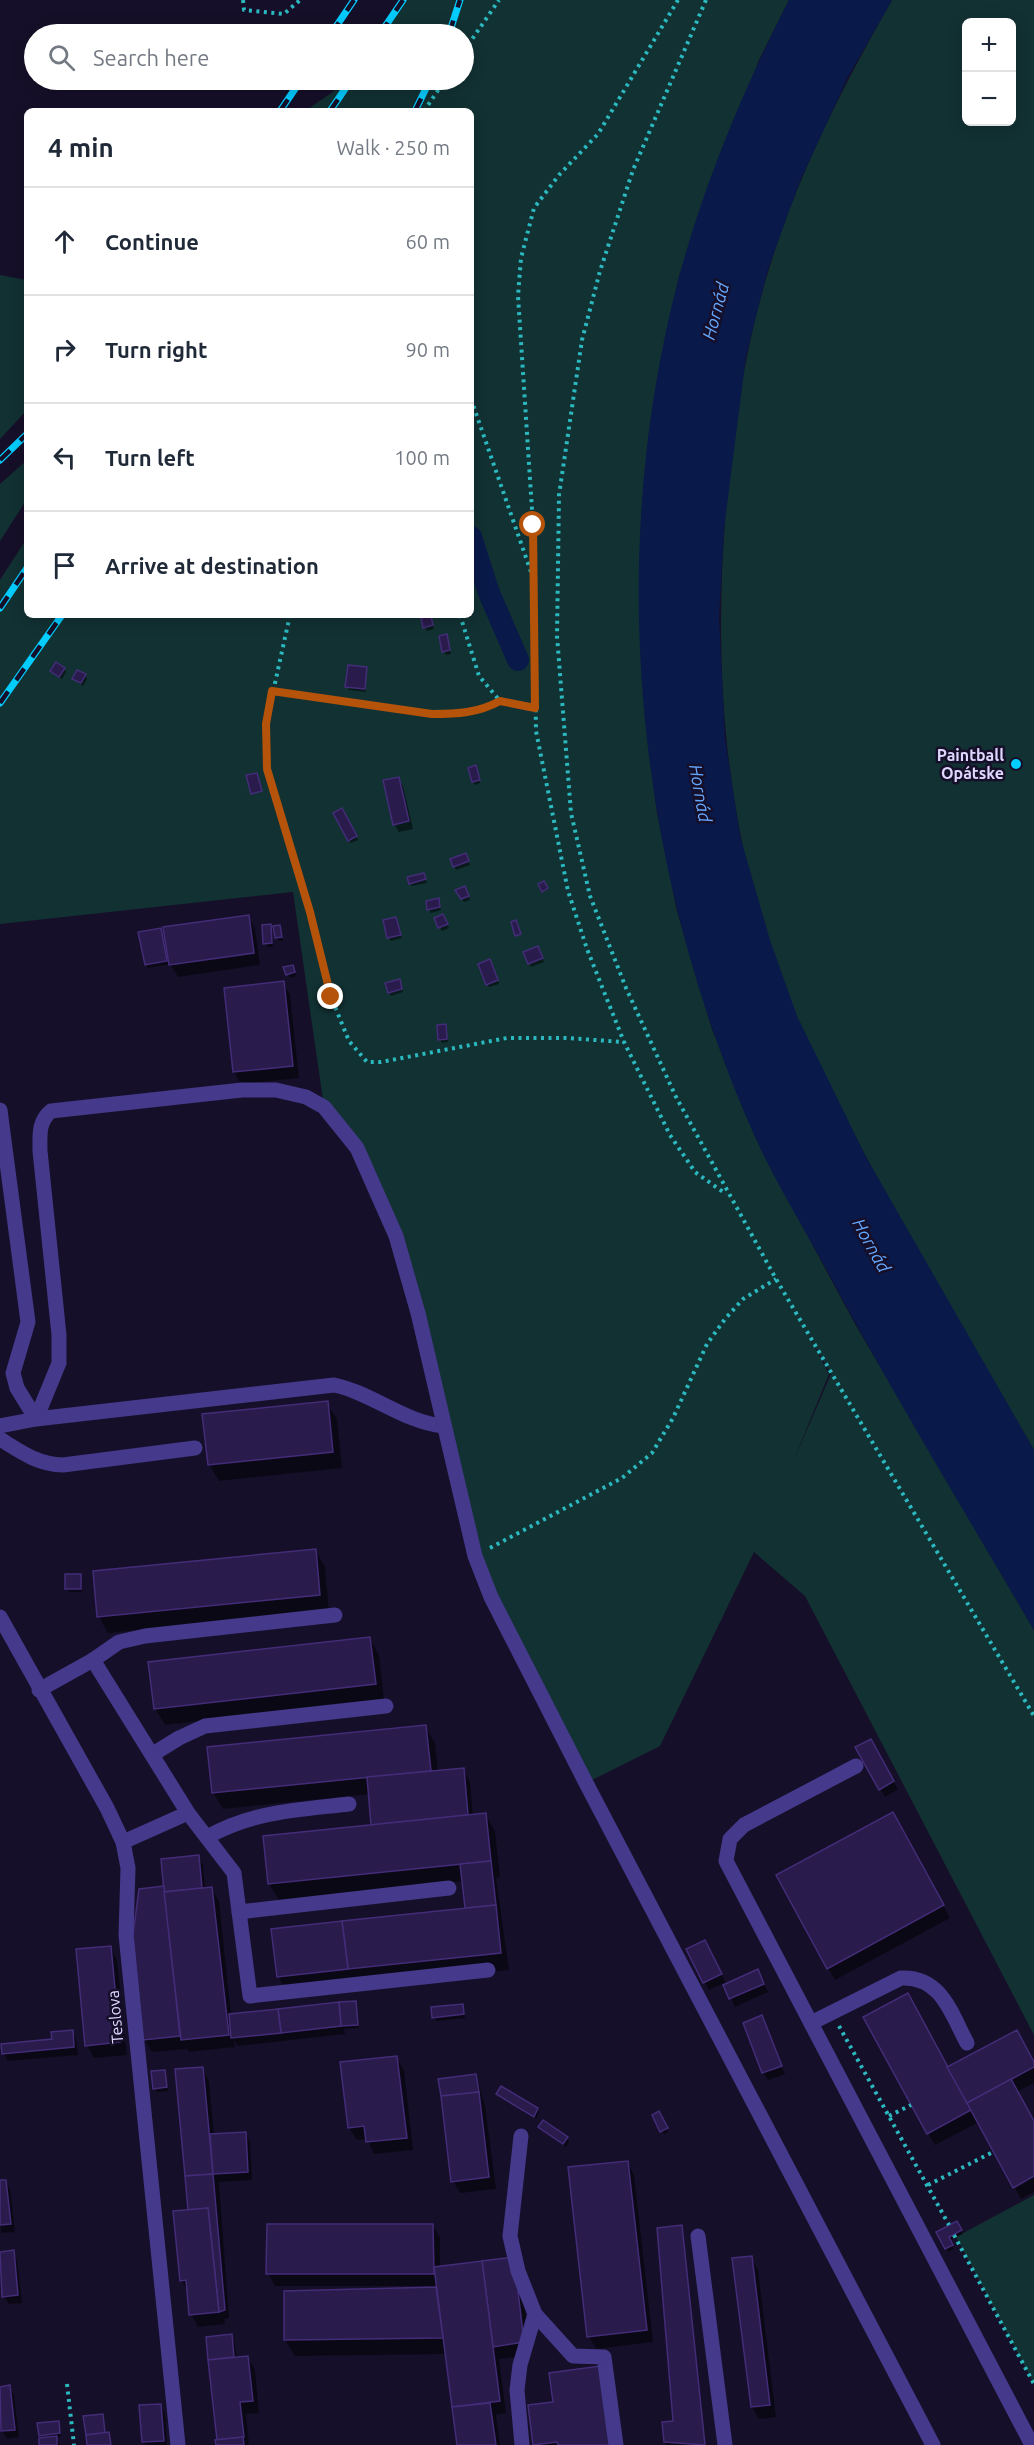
<!DOCTYPE html>
<meta charset="utf-8">
<style>
body{margin:0;font-family:Ubuntu,sans-serif;background:#f2f2f3;color:#1f2937}
.controls{position:absolute;right:18px;top:18px;display:grid;overflow:hidden;border-radius:9px;box-shadow:0 3px 15px #0003}
.controls button{width:54px;height:54px;display:grid;place-items:center;padding:0;border:0;border-bottom:2px solid #e0e1e3;background:#fff;color:#1f2937;font:30px sans-serif}
.stop{position:absolute;width:18px;height:18px;margin:-14px;border:4px solid #b45309;border-radius:50%;background:#fff}
.stop.end{background:#b45309;border-color:#fff;box-shadow:0 2px 6px #0008}
.list{margin:0;padding:0;list-style:none}
h2{display:flex;justify-content:space-between;align-items:center;height:78px;margin:0;padding:0 24px;font-size:26px}
h2 small{font-size:20px;font-weight:400;color:#747a83}
.list li{display:grid;grid-template-columns:39px 1fr auto;gap:18px;align-items:center;box-sizing:border-box;height:108px;padding:0 24px;border-top:2px solid #e0e1e3}
.list b{display:block;font-size:22px;white-space:nowrap}
.list em{font-size:20px;font-style:normal;color:#747a83}
.icon{flex:none;width:33px;height:33px;fill:none;stroke:currentColor;stroke-width:2;stroke-linecap:round;stroke-linejoin:round}
.map{position:relative;flex:none;width:1034px;height:2445px;overflow:hidden}
.search{position:absolute;background:#fff;box-shadow:0 3px 15px #0003;left:24px;top:24px;width:450px;height:66px;display:flex;align-items:center;gap:15px;box-sizing:border-box;padding:0 21px;border-radius:33px;color:#747a83;font-size:22px}
.panel{position:absolute;background:#fff;box-shadow:0 3px 15px #0003;left:24px;top:108px;width:450px;height:510px;border-radius:9px}
.map>svg:first-child{display:block}
</style>
<div class="map">
<svg width="1034" height="2445" viewBox="0 0 1034 2445">
<rect width="100%" height="100%" fill="#160f29"/>
<g fill="#123133" fill-rule="evenodd">
<path d="M406 0H789L759 60 679 276 662 356 649 432 642 507 640 608 646 727 657 813 677 911 712 1029 762 1151 854 1322 1034 1630V2035L805 1596 754 1552 660 1746 586 1783 491 1597 380 1197 324 1107 293 892 0 924V580L27 538V615H471V111H305L350 80H464V34H382ZM808 1335 831 1374 793 1462 829 1374Z"/>
<path d="M892 0H1034V1450C952 1308 865 1168 798 1019 722 848 710 659 729 475 737 405 748 336 769 269 798 174 843 86 892 0ZM966 22H1012V122H966Z"/>
<polygon points="0,275 27,280 27,410 0,439"/>
<polygon points="27,460 27,499 0,541 0,484"/>
<polygon points="1034,2195 1034,2384 956,2237"/>
</g>
<path fill="#091949" d="M789 0H892L848 77 800 181 768 269 746 356 724 529 719 618 725 738 740 836 770 940 797 1016 866 1157 1034 1450V1630C963 1509 890 1389 824 1265 803 1227 780 1189 761 1150 637 881 603 564 679 277 705 181 744 88 789 0Z"/>
<g fill="#0007" fill-rule="evenodd">
<polygon points="430,617 434,629 427,631 425,627"/>
<polygon points="446,636 451,654 446,655 444,651"/>
<polygon points="64,669 66,672 62,679 52,671"/>
<polygon points="366,669 366,692 349,690 347,686"/>
<polygon points="85,675 87,679 83,686 74,679"/>
<polygon points="477,771 480,783 475,785 473,781"/>
<polygon points="398,778 403,786 413,829 399,832 394,824"/>
<polygon points="342,810 358,840 351,843 335,813"/>
<polygon points="467,858 470,865 456,870 452,860"/>
<polygon points="425,878 427,883 412,886 410,883"/>
<polygon points="458,891 466,891 470,900 464,902"/>
<polygon points="438,900 441,910 431,913 429,909"/>
<polygon points="248,916 255,929 260,965 178,977 170,964 148,968 146,964 160,930 166,954"/>
<polygon points="443,916 449,928 442,931 436,919"/>
<polygon points="396,919 402,938 391,941 389,938"/>
<polygon points="270,926 273,947 267,947 263,927"/>
<polygon points="279,927 283,941 279,941 277,938"/>
<polygon points="540,951 544,962 531,967 525,952"/>
<polygon points="492,964 499,984 489,987 487,984"/>
<polygon points="293,967 296,976 290,978 288,974"/>
<polygon points="283,983 290,995 299,1078 241,1084 234,1072"/>
<polygon points="401,984 403,992 391,996 389,992"/>
<polygon points="445,1026 448,1042 442,1043 440,1039"/>
<polygon points="327,1403 337,1419 342,1468 219,1481 209,1464"/>
<polygon points="315,1550 325,1567 329,1611 108,1633 99,1617"/>
<polygon points="80,1575 82,1592 69,1592 67,1589"/>
<polygon points="370,1639 379,1655 384,1700 165,1725 155,1708"/>
<path d="M425 1726 435 1743 438 1772 463 1769 470 1782 473 1816 485 1814 495 1831 500 1877 496 1878 509 1970 359 1985 285 1989 278 1976 468 1909 463 1881 279 1900 269 1884 374 1826 370 1794 223 1809 213 1793ZM428 1764 434 1772H430Z"/>
<polygon points="870,1741 898,1789 885,1797 857,1748"/>
<polygon points="900,1826 950,1918 835,1980 828,1968"/>
<polygon points="198,1857 203,1865 205,1889 211,1888 219,1901 231,2015 355,2002 359,2028 344,2029 345,2034 238,2046 234,2040 235,2047 189,2052 187,2049 152,2052 145,2040 165,1887"/>
<polygon points="110,1947 117,1960 127,2055 94,2058 87,2045"/>
<polygon points="688,1950 709,1950 727,1985 762,1979 768,1992 735,2007 724,1983 709,1990"/>
<polygon points="462,2005 465,2018 436,2021 434,2017"/>
<polygon points="762,2017 785,2074 768,2080 763,2072"/>
<polygon points="72,2031 76,2039 78,2055 8,2061 3,2053 53,2040"/>
<polygon points="396,2057 404,2070 413,2150 374,2154 367,2139 357,2140 349,2128"/>
<polygon points="1034,2064 1034,2083 1017,2092 1034,2123 1034,2192 1021,2199 979,2122 935,2145 928,2133 947,2069"/>
<polygon points="202,2068 209,2081 214,2135 245,2133 250,2142 252,2180 219,2182 229,2318 224,2319 225,2324 198,2327 191,2314 189,2293 181,2280"/>
<polygon points="164,2071 168,2091 157,2092 155,2088"/>
<polygon points="476,2075 485,2106 496,2189 460,2193 453,2181"/>
<polygon points="498,2094 537,2109 539,2112 536,2119"/>
<polygon points="659,2113 668,2132 664,2134 654,2115"/>
<polygon points="540,2127 567,2138 569,2142 566,2147"/>
<polygon points="627,2162 634,2175 653,2342 596,2349 589,2336"/>
<polygon points="6,2181 10,2189 15,2232 1,2233 0,2182"/>
<polygon points="957,2223 963,2234 949,2241 953,2249 948,2252 938,2233"/>
<polygon points="433,2225 440,2238 440,2268 520,2271 531,2355 499,2359 506,2413 496,2415 500,2445 458,2445 447,2354 295,2356 285,2340 431,2289 431,2286 275,2286 268,2273"/>
<polygon points="681,2227 683,2231 705,2445 667,2445 665,2442 674,2422"/>
<polygon points="13,2252 17,2260 22,2303 9,2304 4,2296 0,2253"/>
<polygon points="751,2257 758,2270 776,2417 759,2419 752,2407"/>
<polygon points="231,2336 235,2344 237,2359 247,2357 255,2370 259,2413 246,2414 249,2445 217,2445 207,2338"/>
<polygon points="9,2387 14,2395 19,2437 7,2439 2,2431 0,2388"/>
<polygon points="555,2404 617,2445 535,2445 530,2407"/>
<polygon points="160,2405 165,2413 167,2445 145,2445 141,2407"/>
<polygon points="58,2423 61,2437 55,2437 60,2445 41,2445 40,2435"/>
</g>
<g fill="none" stroke-linecap="round" stroke-linejoin="round">
<polyline stroke="#091949" stroke-width="22" points="471,537 489,593 518,660"/>
</g>
<g fill="#291b4b" stroke="#432c78" stroke-width="1.5">
<polygon points="431,616 433,625 423,628 421,618"/>
<polygon points="447,634 450,650 442,652 439,636"/>
<polygon points="56,662 65,668 59,677 50,671"/>
<polygon points="348,665 367,667 365,689 345,687"/>
<polygon points="77,670 86,674 81,683 72,679"/>
<polygon points="476,765 480,780 472,782 468,768"/>
<polygon points="257,773 262,791 251,794 246,775"/>
<polygon points="399,777 409,821 393,825 383,780"/>
<polygon points="342,808 357,836 348,841 333,813"/>
<polygon points="466,853 469,861 453,867 450,859"/>
<polygon points="424,873 426,879 409,884 407,877"/>
<polygon points="544,881 548,888 542,892 538,884"/>
<polygon points="465,886 469,896 461,899 455,890"/>
<polygon points="439,898 440,907 427,910 426,901"/>
<polygon points="443,914 448,924 438,928 434,918"/>
<polygon points="249,915 254,953 169,965 163,927"/>
<polygon points="396,917 401,935 387,938 383,920"/>
<polygon points="516,920 521,934 515,936 511,922"/>
<polygon points="271,924 272,943 263,944 262,925"/>
<polygon points="280,925 282,937 275,938 273,926"/>
<polygon points="161,928 167,961 145,965 138,932"/>
<polygon points="538,946 543,958 528,964 523,952"/>
<polygon points="490,959 498,980 486,985 478,964"/>
<polygon points="293,965 295,972 286,975 283,967"/>
<polygon points="400,979 402,989 388,993 385,983"/>
<polygon points="284,981 293,1066 233,1072 224,988"/>
<polygon points="446,1024 447,1039 438,1040 437,1025"/>
<polygon points="328,1401 333,1452 208,1465 202,1414"/>
<polygon points="316,1549 320,1595 97,1617 93,1571"/>
<rect x="65" y="1574" width="16" height="15"/>
<polygon points="370,1637 376,1684 154,1709 148,1662"/>
<polygon points="426,1725 431,1771 212,1793 207,1747"/>
<polygon points="871,1739 894,1781 879,1790 855,1747"/>
<polygon points="464,1768 468,1815 371,1825 367,1777"/>
<polygon points="893,1812 944,1905 827,1969 776,1875"/>
<polygon points="486,1813 491,1861 268,1884 263,1836"/>
<polygon points="199,1855 202,1888 164,1892 161,1859"/>
<polygon points="491,1861 496,1905 465,1908 460,1864"/>
<polygon points="164,1886 180,2036 143,2040 133,1935 139,1889"/>
<polygon points="212,1887 229,2035 181,2040 164,1892"/>
<polygon points="496,1905 501,1953 348,1969 342,1921"/>
<polygon points="342,1921 348,1969 277,1977 271,1929"/>
<polygon points="705,1940 722,1974 703,1983 686,1949"/>
<polygon points="111,1946 120,2042 85,2046 76,1949"/>
<polygon points="758,1969 764,1984 729,1999 723,1985"/>
<polygon points="908,1993 971,2110 927,2134 863,2017"/>
<polygon points="356,2001 358,2025 341,2026 339,2002"/>
<polygon points="339,2002 341,2026 281,2033 278,2009"/>
<polygon points="463,2004 464,2014 432,2018 431,2007"/>
<polygon points="278,2009 281,2033 231,2038 229,2014"/>
<polygon points="762,2015 782,2066 762,2073 743,2023"/>
<polygon points="73,2030 74,2047 2,2054 1,2044 52,2039 51,2032"/>
<polygon points="1017,2030 1034,2062 1034,2067 967,2103 947,2067"/>
<polygon points="397,2056 407,2138 366,2142 364,2126 348,2128 340,2062"/>
<polygon points="203,2067 213,2174 185,2176 175,2069"/>
<polygon points="165,2070 167,2087 153,2089 151,2071"/>
<polygon points="476,2074 479,2092 441,2096 438,2079"/>
<polygon points="1011,2079 1034,2121 1034,2176 1013,2188 967,2103"/>
<polygon points="501,2086 538,2108 534,2117 496,2094"/>
<polygon points="479,2092 489,2177 451,2182 441,2096"/>
<polygon points="659,2111 668,2128 660,2132 652,2115"/>
<polygon points="543,2120 568,2137 563,2144 538,2127"/>
<polygon points="246,2132 248,2172 213,2174 210,2134"/>
<polygon points="628,2161 647,2330 587,2337 568,2167"/>
<polygon points="213,2174 225,2310 219,2312 208,2208 188,2210 185,2176"/>
<polygon points="0,2180 6,2180 11,2224 0,2225"/>
<polygon points="208,2208 219,2312 189,2315 186,2280 180,2281 173,2211"/>
<polygon points="957,2221 962,2230 949,2237 953,2245 945,2249 936,2232"/>
<polygon points="267,2224 433,2224 434,2274 266,2274"/>
<polygon points="682,2225 705,2445 664,2442 662,2422 673,2421 657,2228"/>
<polygon points="14,2250 18,2295 2,2297 0,2252"/>
<polygon points="752,2256 770,2405 751,2407 732,2258"/>
<polygon points="514,2257 524,2342 493,2347 482,2261"/>
<polygon points="482,2261 500,2401 452,2407 434,2267"/>
<polygon points="436,2287 443,2338 284,2340 284,2291"/>
<polygon points="232,2334 234,2357 208,2360 206,2337"/>
<polygon points="248,2356 253,2401 240,2402 244,2437 217,2440 208,2360"/>
<polygon points="600,2366 610,2445 558,2445 557,2442 533,2445 528,2405 553,2402 549,2373"/>
<polygon points="10,2385 15,2430 1,2431 0,2387"/>
<polygon points="490,2403 496,2445 457,2445 452,2407"/>
<polygon points="161,2404 164,2441 142,2442 139,2405"/>
<polygon points="103,2414 105,2433 86,2435 83,2416"/>
<polygon points="59,2421 60,2433 39,2436 37,2423"/>
<polygon points="109,2432 111,2445 87,2445 86,2435"/>
<polygon points="57,2436 57,2445 39,2445 39,2438"/>
<polygon points="243,2437 244,2445 216,2445 215,2440"/>
</g>
<g fill="none" stroke-linecap="round" stroke-linejoin="round">
<g stroke="#2bb9bf" stroke-width="4" stroke-dasharray="3 4.5" stroke-linecap="butt">
<polyline points="243,0 244,10 284,14 300,0"/>
<polyline points="678,0 598,134 559,175 534,208 521,258 518,296 533,525 536,731 568,891 587,949 624,1042 670,1135 695,1172 726,1194"/>
<polyline points="706,0 633,170 600,271 582,340 559,495 557,636 571,813 590,896 626,988 676,1097 776,1279 1034,1716"/>
<polyline points="464,51 499,0"/>
<polyline points="424,111 445,80"/>
<polyline points="471,399 531,572"/>
<polyline points="290,615 266,724 267,769 311,912 331,997 349,1041 367,1062 381,1062 507,1038 566,1038 624,1042"/>
<polyline points="460,615 479,676 500,701 535,708"/>
<path d="M272 691 432 714C457 714 478 713 500 701"/>
<polyline points="490,1548 622,1478 652,1453 673,1418 707,1344 725,1319 743,1299 776,1279"/>
<polyline points="839,2026 949,2225"/>
<polyline points="889,2116 911,2105"/>
<polyline points="928,2185 993,2152"/>
<polyline points="954,2235 1034,2384"/>
<polyline points="67,2384 74,2445"/>
</g>
<g stroke="#44398a" stroke-width="15">
<path d="M0 1110 28 1322 13 1373 17 1388 36 1419 334 1385C372 1393 404 1422 443 1426"/>
<path d="M0 1426 36 1419 59 1363V1335L40 1151C40 1135 38 1122 51 1111L242 1090H276L306 1097 324 1107 357 1148 396 1236 418 1313 475 1556 491 1597 586 1783 933 2445"/>
<path d="M0 1439C21 1452 37 1464 63 1465L195 1448"/>
<polyline points="0,1617 107,1808 123,1842 128,1868 126,1935 178,2445"/>
<polyline points="39,1690 93,1660"/>
<polyline points="153,1754 179,1738 205,1726 386,1706"/>
<polyline points="856,1766 744,1825 730,1839 726,1861 1032,2445"/>
<polyline points="188,1813 93,1660 119,1642 145,1636 335,1615"/>
<path d="M207 1837C254 1811 297 1810 349 1804"/>
<polyline points="123,1842 188,1813 234,1873 250,1996 488,1970"/>
<polyline points="239,1912 449,1888"/>
<path d="M811 2023 901 1978C941 1976 951 2013 967 2043"/>
<polyline points="521,2136 510,2236 518,2271 535,2314 573,2356 604,2357 616,2445"/>
<polyline points="698,2236 725,2445"/>
<polyline points="522,2445 517,2390 520,2365 535,2314"/>
</g>
<g stroke="#03ccff" stroke-width="7">
<g id="rail">
<polyline points="331,34 354,0"/>
<polyline points="380,34 403,0"/>
<polyline points="449,34 460,0"/>
<polyline points="280,111 301,80"/>
<polyline points="330,111 351,80"/>
<polyline points="415,111 430,80"/>
<polyline points="0,460 27,434"/>
<polyline points="0,608 27,568"/>
<polyline points="0,703 62,615"/>
</g>
</g>
<use href="#rail" stroke="#160f29" stroke-width="4.5" stroke-dasharray="14" stroke-linecap="butt"/>
</g>
<g fill="none" stroke-linecap="round" stroke-linejoin="round">
<path stroke="#b45309" stroke-width="8" d="M331 997 310 912 267 769 266 724 272 691 432 714C457 714 478 713 500 701L535 708 533 525"/>
</g>
<circle fill="#03ccff" stroke="#160f29" stroke-width="2" cx="1016" cy="764" r="6"/>
<g text-anchor="middle" dominant-baseline="central" stroke-width="5" stroke-linejoin="round" paint-order="stroke">
<g font-size="16" font-weight="bold" fill="#e0d7ff" stroke="#160f29" text-anchor="end">
<text x="1004" y="755">Paintball<tspan x="1004" dy="18">Opátske</tspan></text>
</g>
<g font-size="16" fill="#e0d7ff" stroke="#160f29">
<text transform="translate(115 2017) rotate(-95)">Teslova</text>
</g>
<g font-size="18" font-style="italic" fill="#65a8ff" stroke="#160f29">
<text transform="translate(715 311) rotate(-75)">Hornád</text>
<text transform="translate(701 793) rotate(80)">Hornád</text>
<text transform="translate(872 1245) rotate(61)">Hornád</text>
</g>
</g>
</svg>
<div class="controls">
<button>+</button>
<button>−</button>
</div>
<div class="stop" style="left:533px;top:525px"></div>
<div class="stop end" style="left:331px;top:997px"></div>
<div class="search"><svg class="icon" aria-label="search" viewBox="0 0 24 24"><circle cx="10" cy="10" r="6"/><path d="M15 15l6 6"/></svg>Search here</div>
<section class="panel">
<h2>4 min<small>Walk · 250 m</small></h2>
<ul class="list">
<li><svg class="icon" aria-label="ahead" viewBox="0 0 24 24"><path d="M12 20V5M6 11l6-6 6 6"/></svg><div><b>Continue</b></div><em>60 m</em></li>
<li><svg class="icon" aria-label="right" viewBox="0 0 24 24"><path d="M7 20v-9h11M14 6l5 5-5 5"/></svg><div><b>Turn right</b></div><em>90 m</em></li>
<li><svg class="icon" aria-label="left" viewBox="0 0 24 24"><path d="M17 20v-9H6M10 6l-5 5 5 5"/></svg><div><b>Turn left</b></div><em>100 m</em></li>
<li><svg class="icon" aria-label="arrive" viewBox="0 0 24 24"><path d="M6 21V4h12l-3 4 3 4H6"/></svg><div><b>Arrive at destination</b></div></li>
</ul>
</section>
</div>
